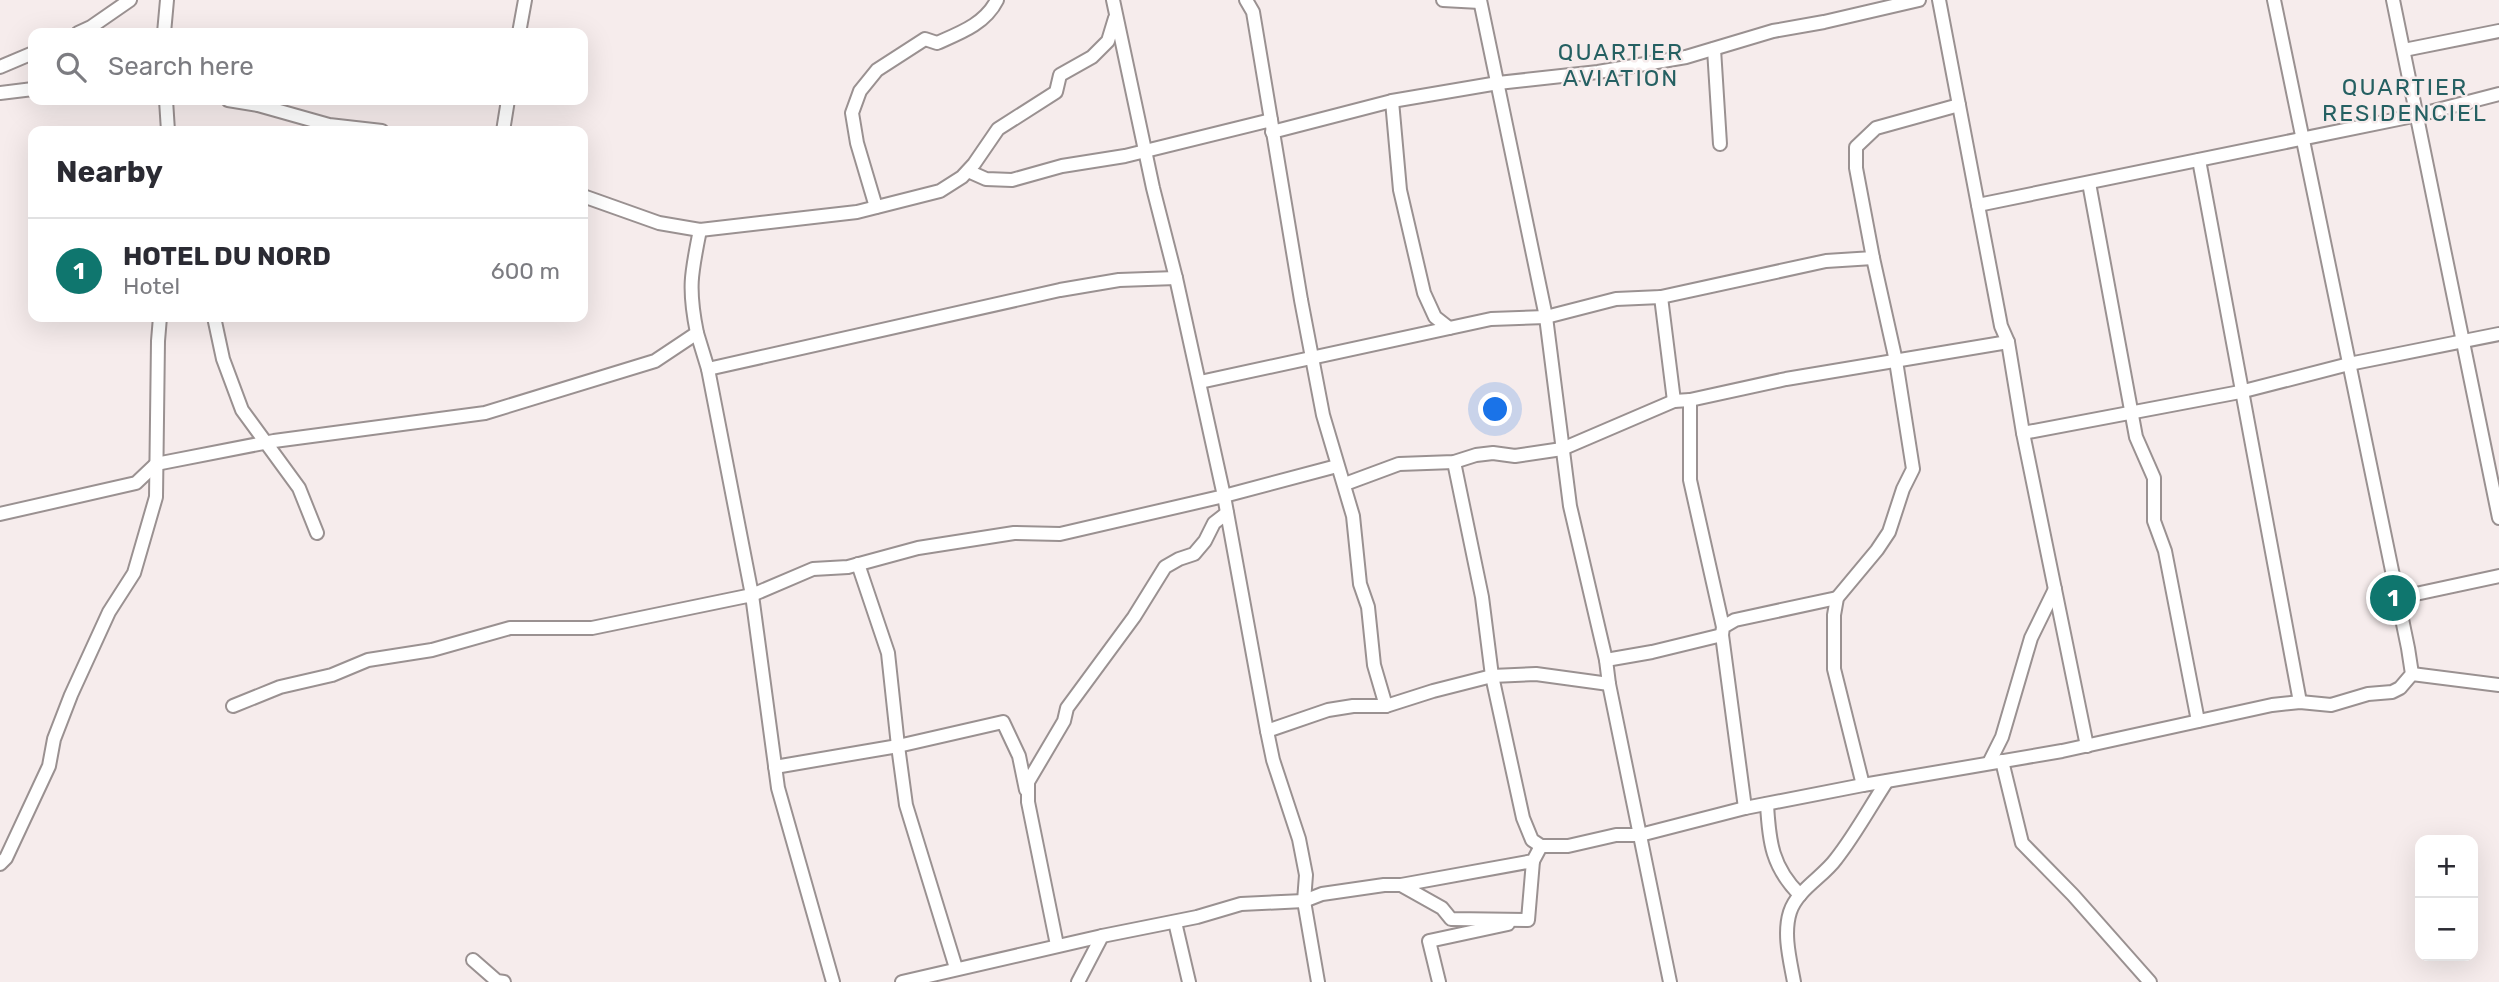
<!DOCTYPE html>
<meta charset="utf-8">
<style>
body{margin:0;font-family:Rubik,sans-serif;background:#f7f7f7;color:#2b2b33}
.controls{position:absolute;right:21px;bottom:21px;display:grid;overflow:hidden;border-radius:14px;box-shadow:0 7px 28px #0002}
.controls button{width:63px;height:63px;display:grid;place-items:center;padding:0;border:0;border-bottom:2px solid #e1e1e2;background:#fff;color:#2b2b33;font:35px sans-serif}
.you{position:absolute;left:1496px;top:410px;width:24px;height:24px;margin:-18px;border:5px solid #fff;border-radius:50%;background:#1a73e8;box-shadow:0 0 0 10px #1a73e833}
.badge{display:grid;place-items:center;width:46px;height:46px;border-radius:50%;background:#0f766e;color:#fff;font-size:23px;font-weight:700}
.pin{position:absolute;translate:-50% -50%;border:4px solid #fff;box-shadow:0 2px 7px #0006}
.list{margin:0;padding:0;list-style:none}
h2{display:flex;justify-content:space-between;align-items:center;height:91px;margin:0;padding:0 28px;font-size:30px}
h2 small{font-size:23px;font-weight:400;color:#7c7c81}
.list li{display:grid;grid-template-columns:46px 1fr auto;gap:21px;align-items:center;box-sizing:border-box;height:105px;padding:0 28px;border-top:2px solid #e1e1e2}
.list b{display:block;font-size:26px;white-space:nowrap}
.list p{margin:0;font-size:23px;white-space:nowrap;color:#7c7c81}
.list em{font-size:23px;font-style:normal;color:#7c7c81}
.icon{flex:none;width:38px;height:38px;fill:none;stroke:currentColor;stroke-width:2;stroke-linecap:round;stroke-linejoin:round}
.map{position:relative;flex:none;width:2499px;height:982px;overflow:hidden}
.search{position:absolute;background:#fff;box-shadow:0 7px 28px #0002;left:28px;top:28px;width:560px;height:77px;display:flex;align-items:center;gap:18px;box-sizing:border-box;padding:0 24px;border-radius:14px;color:#7c7c81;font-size:26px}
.panel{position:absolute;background:#fff;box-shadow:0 7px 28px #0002;left:28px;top:126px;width:560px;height:196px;border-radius:14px}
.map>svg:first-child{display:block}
</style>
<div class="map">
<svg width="2499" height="982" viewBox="0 0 2499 982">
<rect width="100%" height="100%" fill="#f6ecec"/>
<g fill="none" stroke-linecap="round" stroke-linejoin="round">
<g stroke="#9a9191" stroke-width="16">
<g id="minor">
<polyline points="1246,0 1253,12 1301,300 1323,415 1353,516 1360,584 1368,607 1374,665 1386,706"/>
<polyline points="1443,0 1480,2"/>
<polyline points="1480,0 1546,317 1570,506 1606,660 1609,684 1670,982"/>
<polyline points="1939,0 2001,326 2008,342 2023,433 2087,746"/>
<polyline points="2393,0 2499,518"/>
<polyline points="78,33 91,27 130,0"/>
<polyline points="164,33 167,0"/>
<polyline points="519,33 525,0"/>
<polyline points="1714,49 1720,144"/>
<polyline points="2404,50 2499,31"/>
<polyline points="0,67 33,53"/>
<polyline points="0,93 33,89"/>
<polyline points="166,100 168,131"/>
<polyline points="228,100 258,105 329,125 382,131"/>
<polyline points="1392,101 1400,190 1424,293 1435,317 1449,328"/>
<polyline points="503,131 508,100"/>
<polyline points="1272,132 1392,101 1498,83 1598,72 1686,57 1773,31 1824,22 1919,0"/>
<polyline points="2199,160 2300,702"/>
<polyline points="968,171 986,179 1012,180 1062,166 1125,156 1271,120"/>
<polyline points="2089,183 2136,437 2154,478 2154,521 2165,551 2198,721"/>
<polyline points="583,196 659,223 700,230 857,212 940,191 962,177 974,164 998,129 1056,92 1060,75 1092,57 1108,41 1115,18"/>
<polyline points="1978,205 2418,115 2499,94"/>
<path d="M876 207 857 143 852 113 860 91 877 70 925 39 937 43C960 33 985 24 997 0"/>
<polyline points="1661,297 1674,401"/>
<polyline points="214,317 223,359 242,410 299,488 317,533"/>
<polyline points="697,333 708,369 752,595 813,569 848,567 918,548 1014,533 1060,534 1224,496 1176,278 1153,188 1113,0"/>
<polyline points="708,369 1060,290 1119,280 1176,278"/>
<polyline points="1200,382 1491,319 1546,317 1616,299 1661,297 1826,261 1873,258 1856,168 1856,147 1876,128 1959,105"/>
<polyline points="1690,400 1690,480 1723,627"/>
<polyline points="2023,433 2240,392 2349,364 2499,334"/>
<polyline points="1454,462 1482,597 1492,676 1523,818 1532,840 1541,846"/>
<polyline points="1345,484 1399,464 1454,462 1476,455 1493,453 1515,456 1562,449 1674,401 1690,400 1786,379 2008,342"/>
<path d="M0 514 136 483 156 464 274 441 485 413 655 361 697 333C688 289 691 274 700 230"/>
<polyline points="858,564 888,653 898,746 906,805 956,968"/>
<polyline points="2397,598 2499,576"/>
<polyline points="1606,660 1652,652 1722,635"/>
<polyline points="2412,674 2499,685"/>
<polyline points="233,706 280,687 332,675 368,660 432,650 510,628 592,628 752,595 778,788 833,982"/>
<polyline points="1267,731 1224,496 1337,466"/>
<polyline points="2002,761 2022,843 2073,895 2150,982"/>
<polyline points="1989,763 2002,737 2031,638 2055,589"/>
<polyline points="775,767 898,746 1003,722 1019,756 1026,790"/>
<polyline points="1863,785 1834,669 1834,615 1837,598 1877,550 1889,532 1903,489 1913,469 1896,361 1873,258"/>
<path d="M1767 804C1769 842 1772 867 1800 895"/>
<polyline points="1745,808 1722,635 1723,627 1735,620 1837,598"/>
<polyline points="0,864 6,858 49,766 54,739 71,695 109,612 134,573 156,497 158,341 160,317"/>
<polyline points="1401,885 1533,861 1541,846 1568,846 1616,835 1640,835 1745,808 1863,785 2062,751 2272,705 2300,702 2331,705 2368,694 2392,692 2400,688 2412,674 2408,648 2274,0"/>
<polyline points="1175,922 1189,982"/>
<polyline points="1057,945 1028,802 1028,782 1064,721 1067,708 1134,617 1165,567 1179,559 1194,554 1205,541 1214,523 1227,513"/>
<polyline points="473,960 497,981 504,982"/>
<polyline points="902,982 1102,936"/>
<polyline points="1078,982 1102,936 1197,917 1241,904 1304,901 1322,894 1384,885 1401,885 1442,908 1451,919 1528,920 1533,861"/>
<polyline points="1318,982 1304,901 1306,875 1299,839 1273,760 1267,731 1328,710 1353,706 1386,706 1433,691 1492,676 1536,674 1609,684"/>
<polyline points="1439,982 1429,941 1508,924"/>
<path d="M1794 982C1790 960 1783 934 1790 912 1797 890 1823 877 1836 859 1855 835 1870 807 1887 781"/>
</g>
</g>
<use href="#minor" stroke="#fff" stroke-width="12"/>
</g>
<g text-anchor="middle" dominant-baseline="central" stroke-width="5" stroke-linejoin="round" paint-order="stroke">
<g font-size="23" letter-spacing="2" fill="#256062" stroke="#f6ecec">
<text x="1621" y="52">QUARTIER<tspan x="1621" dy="26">AVIATION</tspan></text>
<text x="2405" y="87">QUARTIER<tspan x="2405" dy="26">RESIDENCIEL</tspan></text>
</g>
</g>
</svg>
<div class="controls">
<button>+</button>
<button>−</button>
</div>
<div class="you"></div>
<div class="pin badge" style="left:2393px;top:598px">1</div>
<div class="search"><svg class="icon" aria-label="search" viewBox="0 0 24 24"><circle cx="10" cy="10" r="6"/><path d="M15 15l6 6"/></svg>Search here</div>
<section class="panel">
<h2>Nearby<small></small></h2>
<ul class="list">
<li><span class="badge">1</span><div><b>HOTEL DU NORD</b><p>Hotel</p></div><em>600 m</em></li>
</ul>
</section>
</div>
